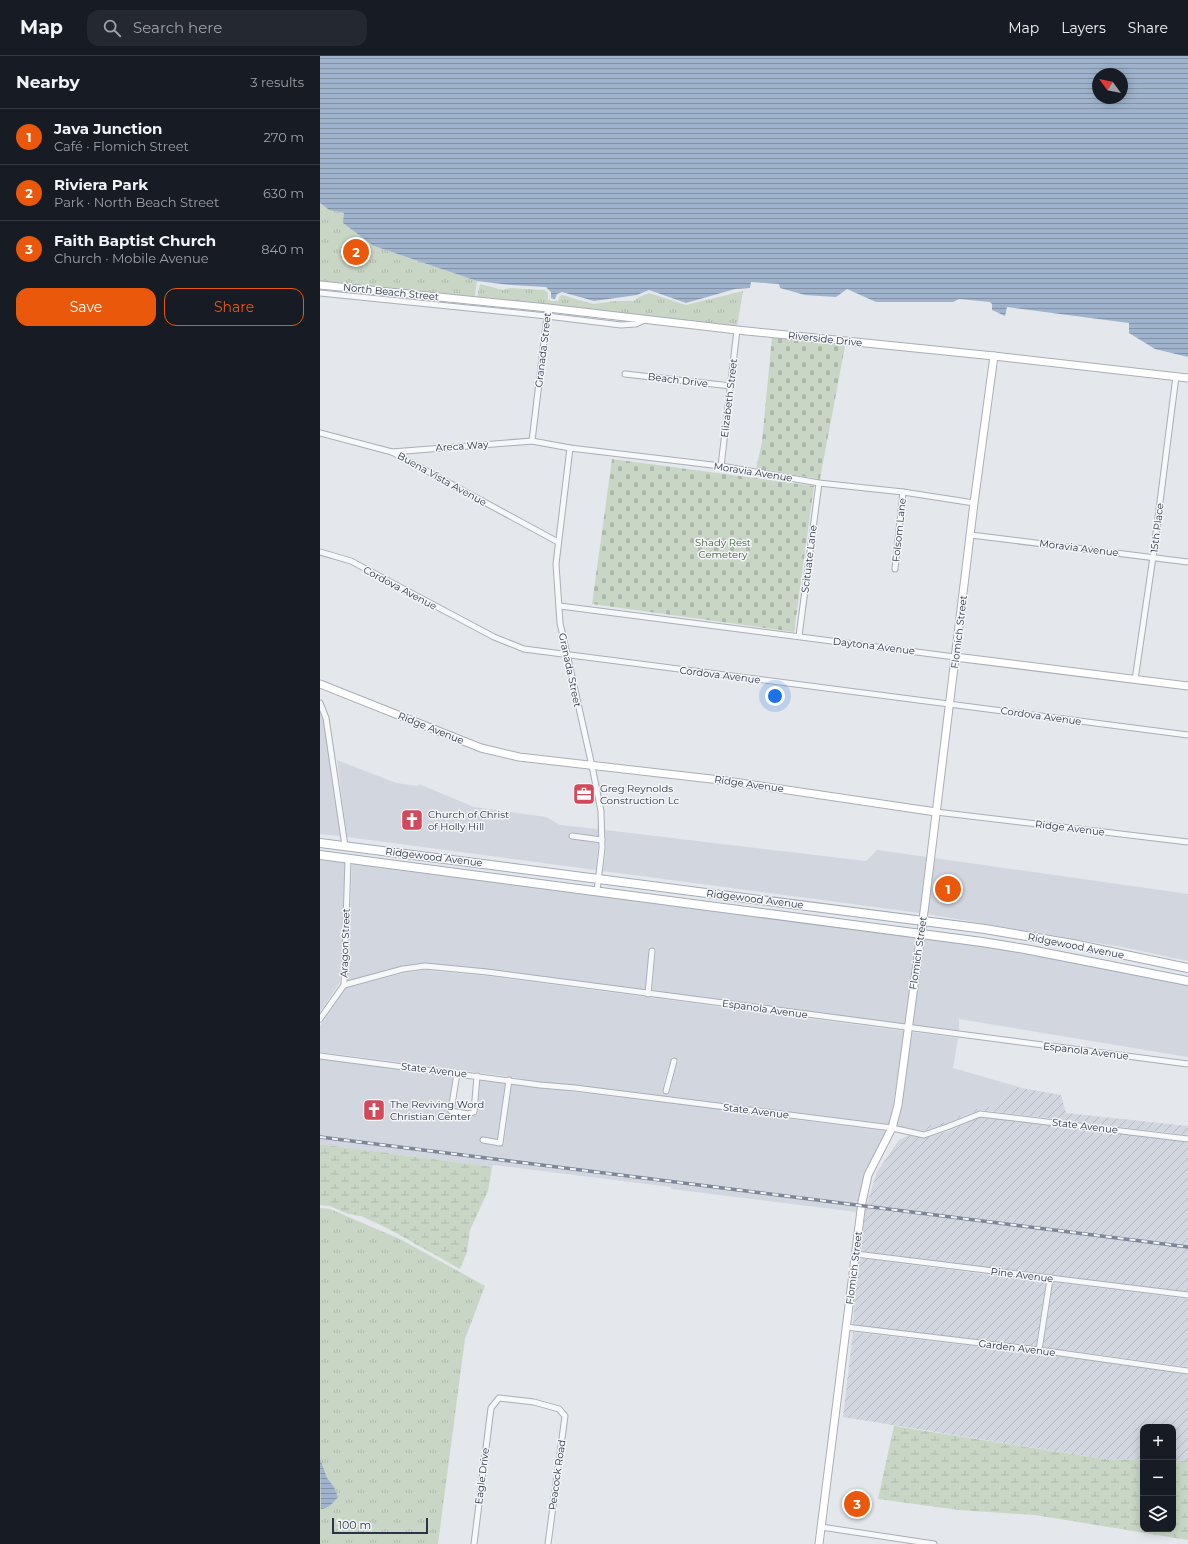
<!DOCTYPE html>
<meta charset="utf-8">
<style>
body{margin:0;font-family:Montserrat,sans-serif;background:#242831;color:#f1f3f6}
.controls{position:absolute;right:12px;bottom:12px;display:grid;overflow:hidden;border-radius:8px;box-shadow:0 2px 10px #0003}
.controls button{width:36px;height:36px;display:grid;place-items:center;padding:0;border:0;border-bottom:1px solid #363941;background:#171b24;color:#f1f3f6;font:20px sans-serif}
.compass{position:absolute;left:772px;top:12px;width:36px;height:36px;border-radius:50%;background:#171b24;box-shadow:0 2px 10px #0003;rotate:303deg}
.scale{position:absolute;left:12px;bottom:10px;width:96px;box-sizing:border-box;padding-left:4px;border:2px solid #2b3445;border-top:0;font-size:11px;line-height:14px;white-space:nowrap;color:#2b3445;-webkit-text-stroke:3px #f4f6f9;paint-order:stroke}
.you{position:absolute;left:455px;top:640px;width:14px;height:14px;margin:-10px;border:3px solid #fff;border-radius:50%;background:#1a73e8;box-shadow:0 0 0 6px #1a73e833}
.badge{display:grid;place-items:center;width:26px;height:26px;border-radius:50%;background:#ea580c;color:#fff;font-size:13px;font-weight:700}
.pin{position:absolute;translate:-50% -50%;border:2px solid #fff;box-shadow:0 1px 4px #0006}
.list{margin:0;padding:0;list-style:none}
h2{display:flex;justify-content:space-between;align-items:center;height:52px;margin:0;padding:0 16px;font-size:17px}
h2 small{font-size:13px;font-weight:400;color:#9ea1a6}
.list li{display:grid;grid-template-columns:26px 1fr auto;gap:12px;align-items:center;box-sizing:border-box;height:56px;padding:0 16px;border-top:1px solid #363941}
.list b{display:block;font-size:15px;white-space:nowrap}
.list p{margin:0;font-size:13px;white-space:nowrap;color:#9ea1a6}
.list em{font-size:13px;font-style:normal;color:#9ea1a6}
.actions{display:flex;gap:8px;padding:12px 16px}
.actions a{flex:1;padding:9px 0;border:1px solid #ea580c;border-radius:12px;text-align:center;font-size:14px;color:#ea580c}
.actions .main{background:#ea580c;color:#fff}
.icon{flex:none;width:22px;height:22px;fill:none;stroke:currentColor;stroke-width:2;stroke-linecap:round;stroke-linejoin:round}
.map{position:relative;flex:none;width:868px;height:1488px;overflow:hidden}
header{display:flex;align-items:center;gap:24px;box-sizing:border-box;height:56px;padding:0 20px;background:#171b24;border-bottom:1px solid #363941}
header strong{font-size:19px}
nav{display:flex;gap:22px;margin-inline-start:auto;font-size:14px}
.search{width:280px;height:36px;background:#242831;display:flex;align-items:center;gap:10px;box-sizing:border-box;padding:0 14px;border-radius:12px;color:#9ea1a6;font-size:15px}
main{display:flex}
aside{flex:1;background:#171b24}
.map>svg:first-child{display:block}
</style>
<header>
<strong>Map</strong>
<div class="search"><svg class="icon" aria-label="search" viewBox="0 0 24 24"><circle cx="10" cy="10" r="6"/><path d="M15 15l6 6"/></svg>Search here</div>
<nav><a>Map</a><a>Layers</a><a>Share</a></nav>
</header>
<main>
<aside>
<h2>Nearby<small>3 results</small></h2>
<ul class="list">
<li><span class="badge">1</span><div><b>Java Junction</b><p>Café · Flomich Street</p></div><em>270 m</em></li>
<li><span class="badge">2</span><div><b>Riviera Park</b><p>Park · North Beach Street</p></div><em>630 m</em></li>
<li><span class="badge">3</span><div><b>Faith Baptist Church</b><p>Church · Mobile Avenue</p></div><em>840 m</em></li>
</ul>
<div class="actions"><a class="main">Save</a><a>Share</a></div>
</aside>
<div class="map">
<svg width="868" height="1488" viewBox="0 0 868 1488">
<defs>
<pattern id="industrial-furrows" width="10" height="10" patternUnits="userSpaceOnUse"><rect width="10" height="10" fill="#d2d6de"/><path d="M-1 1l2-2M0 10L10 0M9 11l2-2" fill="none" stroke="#b4b8c0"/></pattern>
<pattern id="grass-tufts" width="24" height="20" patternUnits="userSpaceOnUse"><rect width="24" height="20" fill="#c9d6c5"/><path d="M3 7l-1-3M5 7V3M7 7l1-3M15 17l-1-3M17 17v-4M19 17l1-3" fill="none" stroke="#adb8ab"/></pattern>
<pattern id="wetland-marsh" width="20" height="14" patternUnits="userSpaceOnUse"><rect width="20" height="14" fill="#c9d6c5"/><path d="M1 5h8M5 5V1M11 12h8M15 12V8" fill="none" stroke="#adb8ab"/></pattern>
<pattern id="cemetery-stones" width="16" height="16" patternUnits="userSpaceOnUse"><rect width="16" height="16" fill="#c9d6c5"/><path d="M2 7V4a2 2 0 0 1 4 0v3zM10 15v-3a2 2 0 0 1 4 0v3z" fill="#adb8ab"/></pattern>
<pattern id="water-rules" width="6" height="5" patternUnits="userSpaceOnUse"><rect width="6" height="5" fill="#9fb4cc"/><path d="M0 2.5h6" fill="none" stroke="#8293a7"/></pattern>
</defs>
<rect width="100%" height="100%" fill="#e4e7ec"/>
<g fill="#d2d6de" fill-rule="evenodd">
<polygon points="0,655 3,662 10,706 20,780 0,778"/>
<polygon points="17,704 76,727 98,730 99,728 154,751 226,761 240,769 278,773 278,780 249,776 249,783 278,787 276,814 27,781"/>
<polygon points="285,774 546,805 557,794 607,801 600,857 283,815 286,793"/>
<polygon points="614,802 868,838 868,905 802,891 607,858"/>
<polygon points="0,804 25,807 20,926 0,956"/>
<polygon points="32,808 597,880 585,969 332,935 336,892 329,891 325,934 167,913 105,907 81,910 28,925"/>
<polygon points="604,881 704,896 868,929 868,1001 639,963 639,976 592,970"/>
<path d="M105 914 167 920 584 975 572 1059 569 1068 256 1029 220 1026 186 1020 0 996V970L26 932 84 917ZM352 1001 358 1004 349 1039 342 1037 346 1018Z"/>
<polygon points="591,976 638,982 633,1012 702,1032 691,1030 680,1049 650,1054 633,1064 607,1070 598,1074 576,1070 582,1049"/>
<polygon points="0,1003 133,1020 128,1054 131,1058 148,1062 156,1059 158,1057 160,1023 185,1027 177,1083 160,1081 160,1087 180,1090 184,1087 192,1028 220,1032 256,1036 566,1075 545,1118 537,1156 351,1133 351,1131 173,1109 172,1111 0,1088"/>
</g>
<g fill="url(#industrial-furrows)">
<polygon points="691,1030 741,1039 746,1057 868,1070 868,1079 660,1054 646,1059 625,1068 603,1075 598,1074 607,1070 633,1064 650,1054 680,1049"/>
<polygon points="661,1061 868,1086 868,1236 540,1195 546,1150 557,1116 579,1084 589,1079 605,1082 629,1075"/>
<polygon points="539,1202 726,1226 716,1290 533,1269 535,1234"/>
<polygon points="733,1226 868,1243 868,1311 723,1291"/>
<polygon points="533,1276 722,1298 868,1318 868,1405 853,1405 853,1371 823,1371 823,1404 784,1403 523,1361"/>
</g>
<g fill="url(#grass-tufts)">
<polygon points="0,147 9,154 24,157 54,190 157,225 154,245 0,229"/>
<polygon points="160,228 183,234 190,232 225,234 228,237 228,243 231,245 238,245 240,240 242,239 273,248 295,245 314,245 317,242 329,237 366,249 423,235 417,271 225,248 157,241"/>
<polygon points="0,1152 10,1153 80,1183 165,1230 145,1283 118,1488 0,1488"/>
</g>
<g fill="url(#wetland-marsh)">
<polygon points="0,1085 0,1088 172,1111 168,1135 150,1174 147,1196 140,1213 69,1173 41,1160 28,1158 10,1150 0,1149"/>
<polygon points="574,1370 784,1403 823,1404 823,1473 853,1473 853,1405 868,1405 868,1484 715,1459 639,1454 558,1443"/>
</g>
<g fill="url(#cemetery-stones)">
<polygon points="452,281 525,290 500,423 436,413 442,386"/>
<polygon points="292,403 494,430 474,576 272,548"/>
</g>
<g fill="url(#water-rules)" fill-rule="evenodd">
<path d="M0 0H868V301L835 293 809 277V267L687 251 685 260 672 254V248L670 246 639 243 633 246H556L527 233 516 241 485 239 460 232 459 228 431 226 430 232 415 233 366 247 329 234 317 239 274 245 242 236 237 238 235 243 231 242V236L226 231 191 229 157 225 54 190 23 167 24 157 9 154 0 147ZM778 18H802V42H778Z"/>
<path d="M0 1403 7 1422 14 1431 18 1441C12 1448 9 1452 1 1453Z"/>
</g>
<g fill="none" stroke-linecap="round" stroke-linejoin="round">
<g stroke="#a9aeb7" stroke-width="7">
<g id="street">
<polyline points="0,237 227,260 301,269 316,268 324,264"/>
<polyline points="305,318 411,330"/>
<polyline points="0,377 72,396 238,486"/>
<polyline points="212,385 228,252"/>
<polyline points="250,392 236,508 240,567 272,710 281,755 282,792 277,835"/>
<polyline points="72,396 212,385 250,392 401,410 499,427 583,436 654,447"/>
<polyline points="401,410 417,274"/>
<polyline points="651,479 868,506"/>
<polyline points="0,496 31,505 174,581 204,593 868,679"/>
<polyline points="575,513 583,436"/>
<polyline points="240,550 635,601"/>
<polyline points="479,580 499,427"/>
<polyline points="815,624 833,501 856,320"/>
<polyline points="0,647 6,662 25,790"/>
<polyline points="616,756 868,786"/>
<polyline points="252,780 282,784"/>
<polyline points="24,929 83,913 105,910 167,916 868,1008"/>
<polyline points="328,938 332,895"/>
<polyline points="0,963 24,929 28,803"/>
<polyline points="0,1000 220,1029 255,1032 572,1072 604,1079 627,1071 660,1058 868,1083"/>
<polyline points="137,1017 131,1055 148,1058 154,1056 157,1020"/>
<polyline points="346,1035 354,1005"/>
<polyline points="163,1084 180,1087 189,1024"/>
<polyline points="536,1198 868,1239"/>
<polyline points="526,1271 719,1294 868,1315"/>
<polyline points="719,1294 730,1223"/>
<polyline points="501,1471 614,1488"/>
<polyline points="154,1488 171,1352 179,1342 214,1346 239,1353 245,1360 228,1488"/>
</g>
</g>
<g stroke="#a9aeb7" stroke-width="9">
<g id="secondary">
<polyline points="0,229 228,252 417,274 674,300 868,322"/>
<polyline points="635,601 868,630"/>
<polyline points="0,628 161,692 199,701 400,724 616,756"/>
<polyline points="499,1488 542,1146 548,1119 572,1072 578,1049 605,848 654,447 674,300"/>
</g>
</g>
<g stroke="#a3abb8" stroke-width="10">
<g id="primary">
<polyline points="0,787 665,873 753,888 868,912"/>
<polyline points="0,799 662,886 705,893 868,925"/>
</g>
</g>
<use href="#street" stroke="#f7f8fa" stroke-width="5"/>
<use href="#secondary" stroke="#fff" stroke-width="7"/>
<use href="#primary" stroke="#fff" stroke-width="8"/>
<g stroke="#7d8696" stroke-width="3.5">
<polyline id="rail" points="0,1081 868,1191"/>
</g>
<use href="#rail" stroke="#f4f6f9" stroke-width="2" stroke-dasharray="6" stroke-linecap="butt"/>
</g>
<defs>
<g id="office-square" transform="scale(1.15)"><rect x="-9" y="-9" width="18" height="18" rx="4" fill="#d1495b" stroke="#f4f6f9"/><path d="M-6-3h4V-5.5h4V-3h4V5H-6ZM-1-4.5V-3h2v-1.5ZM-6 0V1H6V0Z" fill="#fff"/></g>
<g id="church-square" transform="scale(1.15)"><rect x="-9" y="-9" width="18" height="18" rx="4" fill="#d1495b" stroke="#f4f6f9"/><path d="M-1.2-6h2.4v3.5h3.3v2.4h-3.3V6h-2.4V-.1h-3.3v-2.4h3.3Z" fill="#fff"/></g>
</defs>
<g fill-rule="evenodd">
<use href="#office-square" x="264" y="738"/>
<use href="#church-square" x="92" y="764"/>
<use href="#church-square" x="54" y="1054"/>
</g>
<g text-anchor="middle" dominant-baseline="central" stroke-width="3" stroke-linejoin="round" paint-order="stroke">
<g font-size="10" fill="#2b3445" stroke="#f4f6f9">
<text transform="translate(71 236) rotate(6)">North Beach Street</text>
<text transform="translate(505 283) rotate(6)">Riverside Drive</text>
<text transform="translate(223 294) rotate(-83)">Granada Street</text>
<text transform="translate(358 324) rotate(7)">Beach Drive</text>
<text transform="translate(409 342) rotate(-83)">Elizabeth Street</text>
<text transform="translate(142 390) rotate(-4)">Areca Way</text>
<text transform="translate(433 416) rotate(9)">Moravia Avenue</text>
<text transform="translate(122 423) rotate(29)">Buena Vista Avenue</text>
<text transform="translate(837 472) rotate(-83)">15th Place</text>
<text transform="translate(579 474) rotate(-84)">Folsom Lane</text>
<text transform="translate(759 492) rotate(7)">Moravia Avenue</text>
<text transform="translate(489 503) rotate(-83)">Scituate Lane</text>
<text transform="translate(80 532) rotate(28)">Cordova Avenue</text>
<text transform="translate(639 576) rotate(-83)">Flomich Street</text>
<text transform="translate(554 590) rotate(7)">Daytona Avenue</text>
<text transform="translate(250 614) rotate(78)">Granada Street</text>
<text transform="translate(400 619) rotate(7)">Cordova Avenue</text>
<text transform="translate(721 660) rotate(8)">Cordova Avenue</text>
<text transform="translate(111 672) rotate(22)">Ridge Avenue</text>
<text transform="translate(429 728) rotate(8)">Ridge Avenue</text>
<text transform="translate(750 772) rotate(7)">Ridge Avenue</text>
<text transform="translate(114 801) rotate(7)">Ridgewood Avenue</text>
<text transform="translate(435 843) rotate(7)">Ridgewood Avenue</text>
<text transform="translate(25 887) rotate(-88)">Aragon Street</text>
<text transform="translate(756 890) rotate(11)">Ridgewood Avenue</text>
<text transform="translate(598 897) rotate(-82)">Flomich Street</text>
<text transform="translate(445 953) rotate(8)">Espanola Avenue</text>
<text transform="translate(766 995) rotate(7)">Espanola Avenue</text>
<text transform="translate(114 1014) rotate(7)">State Avenue</text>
<text transform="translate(436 1055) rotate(7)">State Avenue</text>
<text transform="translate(765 1070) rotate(7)">State Avenue</text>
<text transform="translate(534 1212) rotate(-83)">Flomich Street</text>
<text transform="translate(702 1219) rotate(7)">Pine Avenue</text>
<text transform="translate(697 1292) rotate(7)">Garden Avenue</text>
<text transform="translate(237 1419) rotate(-82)">Peacock Road</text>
<text transform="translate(162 1420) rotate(-83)">Eagle Drive</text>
</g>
<g font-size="10" fill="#3f6138" stroke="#f4f6f9">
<text x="403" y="486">Shady Rest<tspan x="403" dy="12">Cemetery</tspan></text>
</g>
<g font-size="10" fill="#2b3445" stroke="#f4f6f9" text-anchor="start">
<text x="280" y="732">Greg Reynolds<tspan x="280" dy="12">Construction Lc</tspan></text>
<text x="108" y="758">Church of Christ<tspan x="108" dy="12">of Holly Hill</tspan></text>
<text x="70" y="1048">The Reviving Word<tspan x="70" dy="12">Christian Center</tspan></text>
</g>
</g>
</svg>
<div class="controls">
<button>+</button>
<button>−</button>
<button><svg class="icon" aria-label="layers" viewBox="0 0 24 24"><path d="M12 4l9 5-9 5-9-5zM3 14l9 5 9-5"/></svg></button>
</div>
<svg class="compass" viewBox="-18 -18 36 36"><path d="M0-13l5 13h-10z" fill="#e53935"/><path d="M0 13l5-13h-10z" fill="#9ea1a6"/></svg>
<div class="scale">100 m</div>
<div class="you"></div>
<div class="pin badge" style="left:628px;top:833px">1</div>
<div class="pin badge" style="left:36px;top:196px">2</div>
<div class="pin badge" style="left:537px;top:1448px">3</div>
</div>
</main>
